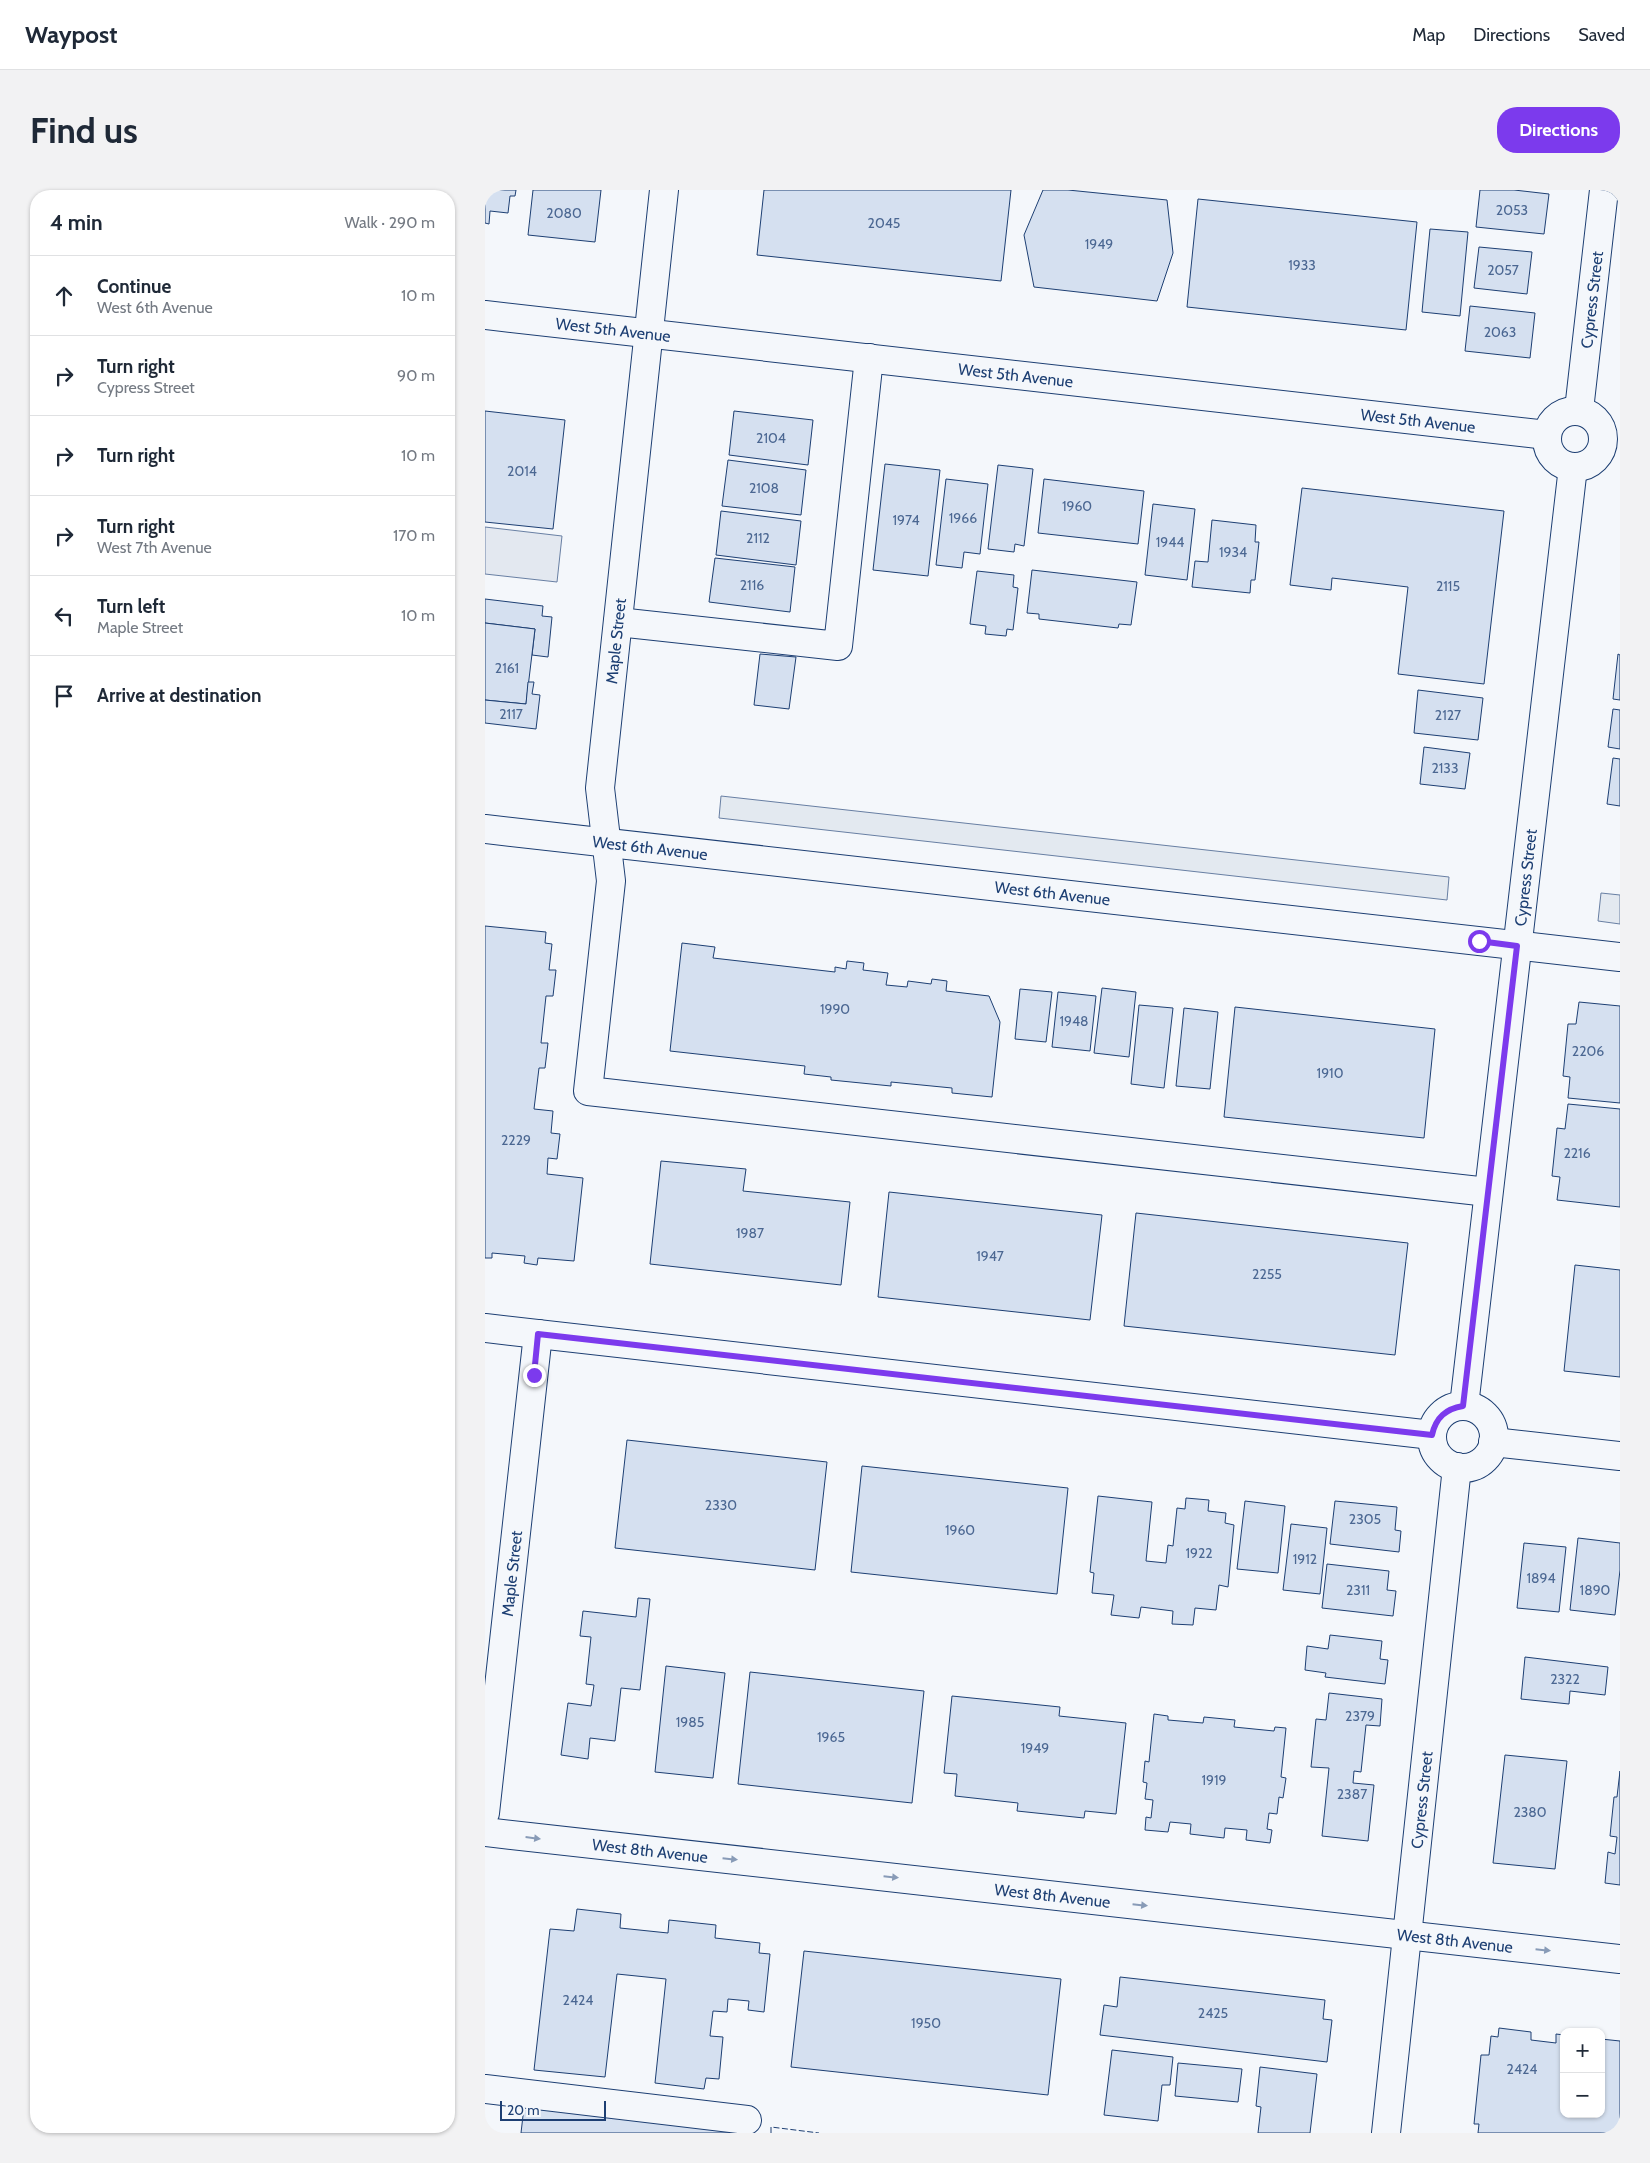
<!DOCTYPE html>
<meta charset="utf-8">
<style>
body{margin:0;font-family:Cabin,sans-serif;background:#f2f2f3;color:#1f2937}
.controls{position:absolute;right:15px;bottom:15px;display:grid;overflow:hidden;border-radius:10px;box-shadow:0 1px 4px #0004}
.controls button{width:45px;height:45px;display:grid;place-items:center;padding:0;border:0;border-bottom:1px solid #e0e1e3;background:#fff;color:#1f2937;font:25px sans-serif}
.scale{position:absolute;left:15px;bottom:12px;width:106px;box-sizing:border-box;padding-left:5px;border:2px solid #1d3f73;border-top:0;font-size:14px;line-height:18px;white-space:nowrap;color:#1d3f73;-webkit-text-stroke:4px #f4f7fb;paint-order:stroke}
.stop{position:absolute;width:15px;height:15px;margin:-11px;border:4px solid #7c3aed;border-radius:50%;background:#fff}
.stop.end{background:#7c3aed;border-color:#fff;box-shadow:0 1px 5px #0008}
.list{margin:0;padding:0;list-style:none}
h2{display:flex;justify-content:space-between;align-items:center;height:65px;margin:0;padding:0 20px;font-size:21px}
h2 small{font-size:16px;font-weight:400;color:#747a83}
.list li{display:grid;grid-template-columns:32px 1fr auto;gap:15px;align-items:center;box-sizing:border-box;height:80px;padding:0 20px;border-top:1px solid #e0e1e3}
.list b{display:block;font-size:19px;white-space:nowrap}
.list p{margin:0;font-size:16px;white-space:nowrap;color:#747a83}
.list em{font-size:16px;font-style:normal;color:#747a83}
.icon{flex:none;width:28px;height:28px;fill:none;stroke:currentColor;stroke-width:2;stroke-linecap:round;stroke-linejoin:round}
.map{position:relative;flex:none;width:1135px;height:1943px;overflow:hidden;border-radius:20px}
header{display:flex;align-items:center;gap:30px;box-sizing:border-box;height:70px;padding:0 25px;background:#fff;border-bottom:1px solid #e0e1e3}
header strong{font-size:24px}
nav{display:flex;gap:28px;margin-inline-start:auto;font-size:18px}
.intro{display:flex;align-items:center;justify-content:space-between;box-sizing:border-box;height:120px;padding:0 30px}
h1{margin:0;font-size:35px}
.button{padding:12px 22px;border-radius:20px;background:#7c3aed;color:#fff;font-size:18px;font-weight:700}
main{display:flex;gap:30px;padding:0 30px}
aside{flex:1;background:#fff;border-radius:20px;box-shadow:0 1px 4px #0004}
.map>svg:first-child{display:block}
</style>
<header>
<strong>Waypost</strong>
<nav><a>Map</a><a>Directions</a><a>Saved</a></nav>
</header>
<div class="intro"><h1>Find us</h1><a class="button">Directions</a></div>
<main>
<aside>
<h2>4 min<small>Walk · 290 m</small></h2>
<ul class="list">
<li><svg class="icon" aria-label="ahead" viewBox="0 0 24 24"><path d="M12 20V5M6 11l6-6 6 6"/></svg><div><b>Continue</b><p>West 6th Avenue</p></div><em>10 m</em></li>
<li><svg class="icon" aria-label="right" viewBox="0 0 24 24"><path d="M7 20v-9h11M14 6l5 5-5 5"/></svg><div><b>Turn right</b><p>Cypress Street</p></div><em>90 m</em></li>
<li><svg class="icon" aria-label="right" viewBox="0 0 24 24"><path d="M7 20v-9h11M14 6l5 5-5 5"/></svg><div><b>Turn right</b></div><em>10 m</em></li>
<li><svg class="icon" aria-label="right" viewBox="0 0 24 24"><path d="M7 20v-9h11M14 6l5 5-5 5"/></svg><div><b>Turn right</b><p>West 7th Avenue</p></div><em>170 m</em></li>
<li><svg class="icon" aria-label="left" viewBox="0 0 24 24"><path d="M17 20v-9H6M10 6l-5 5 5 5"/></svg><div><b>Turn left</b><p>Maple Street</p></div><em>10 m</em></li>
<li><svg class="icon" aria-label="arrive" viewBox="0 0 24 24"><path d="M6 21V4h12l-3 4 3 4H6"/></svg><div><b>Arrive at destination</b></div></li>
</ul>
</aside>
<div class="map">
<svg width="1135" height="1943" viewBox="0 0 1135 1943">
<rect width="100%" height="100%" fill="#f4f7fb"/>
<g fill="#e3e9f0" stroke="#687fa3">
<polygon points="236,606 964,687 962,710 234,628"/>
<polygon points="1116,703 1135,705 1135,734 1113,731"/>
</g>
<polygon fill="#e3e8f0" stroke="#687fa3" points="0,337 77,346 72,392 0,384"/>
<g fill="#d5e0f0" stroke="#1d3f73">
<polygon points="0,0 31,0 30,6 25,6 23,23 5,21 4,34 0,33"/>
<polygon points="48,0 116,0 110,52 43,45"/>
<polygon points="279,0 526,0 516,91 272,65"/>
<polygon points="558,0 583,0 682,10 688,63 672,111 549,97 539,45"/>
<polygon points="995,0 1029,0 1064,4 1059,44 991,37"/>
<polygon points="713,9 932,32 921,140 702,117"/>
<polygon points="945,39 983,42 975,126 937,122"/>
<polygon points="994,57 1047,62 1042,104 989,98"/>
<polygon points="985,116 1050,123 1045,168 980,161"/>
<polygon points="0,221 80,230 68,339 0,332"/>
<polygon points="249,221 328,230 323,275 244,265"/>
<polygon points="243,270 321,280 316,325 237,316"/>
<polygon points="400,274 455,280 443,386 388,380"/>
<polygon points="513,275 548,279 539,356 530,354 529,362 503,359"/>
<polygon points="461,289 503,294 495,364 479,362 477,378 451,375"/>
<polygon points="559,289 659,301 653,354 553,343"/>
<polygon points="817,298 1019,321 999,494 913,484 923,397 847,388 846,400 805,395"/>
<polygon points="668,314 710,319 702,390 660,385"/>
<polygon points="236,321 316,331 311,375 231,365"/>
<polygon points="727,330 771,335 770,352 774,352 770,390 766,390 765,403 707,397 710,371 723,372"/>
<polygon points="230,368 310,377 305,422 224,412"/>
<polygon points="547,380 652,392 646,435 634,434 633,438 554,429 554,424 542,423"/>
<polygon points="492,381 529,385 528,397 533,398 528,440 522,439 521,446 500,444 501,436 485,434"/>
<polygon points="0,409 58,416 57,426 67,427 63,467 47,465 50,439 0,433"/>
<polygon points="0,433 50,439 41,514 0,510"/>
<polygon points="275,464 311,467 304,519 269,515"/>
<polygon points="1133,464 1135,465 1135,510 1128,509"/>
<polygon points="43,492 49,492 47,504 55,505 51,539 0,533 0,510 41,514"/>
<polygon points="933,500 998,508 993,550 929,543"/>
<polygon points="1128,519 1135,520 1135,559 1123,557"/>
<polygon points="939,557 985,563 980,599 935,594"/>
<polygon points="1128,568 1135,569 1135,616 1122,614"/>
<polygon points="0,736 61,742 60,753 67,754 64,780 71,780 68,806 61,806 56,853 63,853 60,878 54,878 49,919 68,921 66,943 75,944 72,969 63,968 62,984 98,988 89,1071 53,1068 52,1075 39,1073 40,1066 7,1063 7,1068 0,1068"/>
<polygon points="197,753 230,757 228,768 350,782 350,777 361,779 362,771 379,773 378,780 403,783 401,795 422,797 423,791 446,794 447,789 462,791 461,801 504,806 515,832 507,907 467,903 467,898 406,892 406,896 346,890 346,887 319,884 320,876 185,861"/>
<polygon points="617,798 651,802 644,867 609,863"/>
<polygon points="535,799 567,802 561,852 530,849"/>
<polygon points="573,802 611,806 605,861 567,857"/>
<polygon points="1094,812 1135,816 1135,913 1083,908 1085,887 1078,886 1083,834 1091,834"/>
<polygon points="654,815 688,818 679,898 646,894"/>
<polygon points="750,817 950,839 939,948 739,927"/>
<polygon points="699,818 733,822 725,899 691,896"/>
<polygon points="1083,914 1135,919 1135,1017 1072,1010 1075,987 1067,986 1072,938 1080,939"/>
<polygon points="176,971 261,979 258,1001 365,1012 356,1095 165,1074"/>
<polygon points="404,1002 617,1025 605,1130 393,1107"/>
<polygon points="651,1023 923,1053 910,1165 639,1136"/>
<polygon points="1090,1075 1135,1080 1135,1187 1079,1181"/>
<polygon points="142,1250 342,1272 330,1380 130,1358"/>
<polygon points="377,1276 583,1298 572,1404 366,1382"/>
<polygon points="613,1306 667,1312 661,1371 681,1373 683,1355 688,1356 692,1318 700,1319 701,1308 724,1310 723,1321 741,1323 740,1333 749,1335 743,1397 734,1395 731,1420 710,1418 708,1435 687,1434 688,1421 656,1417 654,1428 626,1425 629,1405 607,1403 609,1383 605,1382"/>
<polygon points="760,1311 800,1316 793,1383 752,1379"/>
<polygon points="850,1311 912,1317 910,1340 916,1341 914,1362 845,1354"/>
<polygon points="806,1334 842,1338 835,1404 798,1400"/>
<polygon points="1093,1348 1135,1353 1135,1380 1130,1425 1085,1420"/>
<polygon points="1039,1353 1081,1357 1074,1422 1032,1418"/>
<polygon points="842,1374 904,1381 902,1400 911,1401 908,1426 837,1418"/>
<polygon points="153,1408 165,1409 155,1500 136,1498 130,1551 105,1548 103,1569 76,1565 83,1513 106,1516 109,1495 101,1494 106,1447 95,1446 98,1421 151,1427"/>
<polygon points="845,1445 897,1451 895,1469 903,1470 900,1494 840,1487 841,1483 820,1480 822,1456 843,1459"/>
<polygon points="1040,1467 1123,1477 1120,1505 1085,1501 1084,1514 1036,1509"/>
<polygon points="181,1476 240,1483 228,1588 170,1582"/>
<polygon points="265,1482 439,1501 427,1613 253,1594"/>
<polygon points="844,1503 897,1509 895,1536 881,1535 876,1582 869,1581 868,1593 889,1595 883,1651 837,1646 844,1578 826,1577 831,1529 841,1530"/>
<polygon points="467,1506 575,1517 574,1526 641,1533 631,1624 600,1621 599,1628 532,1621 533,1613 470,1606 472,1584 459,1583"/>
<polygon points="669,1524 683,1526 683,1530 718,1533 719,1527 750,1530 749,1537 789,1541 790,1537 801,1538 796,1587 801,1588 798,1608 794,1607 792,1624 784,1623 782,1639 787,1640 785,1653 761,1650 762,1640 740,1638 739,1648 705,1644 706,1634 685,1632 683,1642 660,1640 661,1627 666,1628 668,1610 660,1609 662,1593 658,1592 660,1571 664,1572"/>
<polygon points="1020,1565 1082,1571 1070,1679 1008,1673"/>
<polygon points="1135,1581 1135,1695 1120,1693 1123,1662 1130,1664 1132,1647 1125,1646 1129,1607 1132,1607"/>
<polygon points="92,1719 136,1724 135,1738 183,1743 184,1730 231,1735 230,1748 275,1753 274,1763 285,1764 279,1822 263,1820 264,1811 243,1809 242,1822 228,1821 225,1846 238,1847 234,1889 221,1888 219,1899 170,1893 181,1789 132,1784 120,1887 49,1880 65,1739 89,1741"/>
<polygon points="319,1761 576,1789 563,1905 306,1877"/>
<polygon points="635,1787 840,1810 838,1829 847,1830 842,1872 615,1845 619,1815 632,1817"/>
<polygon points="1014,1838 1046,1842 1046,1850 1071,1853 1071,1844 1079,1845 1079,1924 1116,1924 1116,1849 1135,1851 1135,1943 993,1943 994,1934 989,1934 996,1865 1004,1865 1006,1846 1013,1847"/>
<polygon points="627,1860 688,1867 685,1895 677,1895 673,1931 619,1925"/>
<polygon points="693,1873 757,1879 753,1912 690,1906"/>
<polygon points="775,1877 832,1884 825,1943 773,1943 776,1917 771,1916"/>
<polygon points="39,1917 269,1943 36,1943"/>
</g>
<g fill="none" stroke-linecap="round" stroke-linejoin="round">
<g stroke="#1d3f73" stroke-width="30">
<g id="minor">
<polyline points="179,0 115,598 126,691 103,901 1003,1002"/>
<path id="s1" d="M0 125 1062 245"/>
<path id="s2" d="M1094 220 1119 0"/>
<circle cx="1090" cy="249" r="28"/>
<polyline points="133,432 353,456 384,168"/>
<path id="s3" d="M0 639 1135 767"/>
<polyline points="0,1138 947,1245"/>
<path id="s4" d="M979 1216 1088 277"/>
<circle cx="978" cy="1247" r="31"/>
<polyline points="1008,1252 1135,1266"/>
<path id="s5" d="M0 1623 53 1144"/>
<path id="s6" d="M0 1642 1135 1769"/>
<polyline points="0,1899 262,1930"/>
<path id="s7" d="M901 1943 972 1277"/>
</g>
</g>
<use href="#minor" stroke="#f4f7fb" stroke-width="28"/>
<polyline stroke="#1d3f73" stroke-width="1" stroke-dasharray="6 2.5" stroke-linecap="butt" points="286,1943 286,1937 334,1943"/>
</g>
<defs><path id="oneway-solid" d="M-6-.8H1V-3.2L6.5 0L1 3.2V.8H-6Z" transform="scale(1.25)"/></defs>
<g fill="#889bb7">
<use href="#oneway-solid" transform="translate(48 1648) rotate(7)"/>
<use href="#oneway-solid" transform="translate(245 1669) rotate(6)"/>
<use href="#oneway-solid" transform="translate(406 1687) rotate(6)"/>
<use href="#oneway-solid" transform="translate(655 1715) rotate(6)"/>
<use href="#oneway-solid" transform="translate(1058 1760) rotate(6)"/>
</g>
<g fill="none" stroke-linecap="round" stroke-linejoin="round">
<path stroke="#7c3aed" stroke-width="6" d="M49 1185 53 1144 947 1245C951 1227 961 1219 978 1216L1032 756 994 751"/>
</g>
<g text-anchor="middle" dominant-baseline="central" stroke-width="4" stroke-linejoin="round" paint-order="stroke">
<g font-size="14" fill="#4b6792">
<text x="1027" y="20">2053</text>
<text x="79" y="23">2080</text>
<text x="399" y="33">2045</text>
<text x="614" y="54">1949</text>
<text x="817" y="75">1933</text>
<text x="1018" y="80">2057</text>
<text x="1015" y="142">2063</text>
<text x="286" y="248">2104</text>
<text x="37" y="281">2014</text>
<text x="279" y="298">2108</text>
<text x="592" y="316">1960</text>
<text x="478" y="328">1966</text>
<text x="421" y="330">1974</text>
<text x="273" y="348">2112</text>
<text x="685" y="352">1944</text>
<text x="748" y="362">1934</text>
<text x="267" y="395">2116</text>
<text x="963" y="396">2115</text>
<text x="22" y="478">2161</text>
<text x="26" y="524">2117</text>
<text x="963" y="525">2127</text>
<text x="960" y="578">2133</text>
<text x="350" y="819">1990</text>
<text x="589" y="831">1948</text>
<text x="1103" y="861">2206</text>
<text x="845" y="883">1910</text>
<text x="31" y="950">2229</text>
<text x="1092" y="963">2216</text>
<text x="265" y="1043">1987</text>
<text x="505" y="1066">1947</text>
<text x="782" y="1084">2255</text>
<text x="236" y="1315">2330</text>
<text x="880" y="1329">2305</text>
<text x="475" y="1340">1960</text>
<text x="714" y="1363">1922</text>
<text x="820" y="1369">1912</text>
<text x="1056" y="1388">1894</text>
<text x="873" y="1400">2311</text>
<text x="1110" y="1400">1890</text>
<text x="1080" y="1489">2322</text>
<text x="875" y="1526">2379</text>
<text x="205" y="1532">1985</text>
<text x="346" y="1547">1965</text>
<text x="550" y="1558">1949</text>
<text x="729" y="1590">1919</text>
<text x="867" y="1604">2387</text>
<text x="1045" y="1622">2380</text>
<text x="93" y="1810">2424</text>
<text x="728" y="1823">2425</text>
<text x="441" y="1833">1950</text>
<text x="1037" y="1879">2424</text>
</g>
<g font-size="16" fill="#1d3f73" stroke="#f4f7fb">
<text stroke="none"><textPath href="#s2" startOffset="111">Cypress Street</textPath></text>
<text stroke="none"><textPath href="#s1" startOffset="129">West 5th Avenue</textPath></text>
<text stroke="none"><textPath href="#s1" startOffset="534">West 5th Avenue</textPath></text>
<text stroke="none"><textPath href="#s1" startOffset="939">West 5th Avenue</textPath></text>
<text transform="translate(131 451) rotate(-84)">Maple Street</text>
<text stroke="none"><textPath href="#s3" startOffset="166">West 6th Avenue</textPath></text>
<text stroke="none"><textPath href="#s4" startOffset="532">Cypress Street</textPath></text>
<text stroke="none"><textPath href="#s3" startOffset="571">West 6th Avenue</textPath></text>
<text stroke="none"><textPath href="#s5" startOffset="241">Maple Street</textPath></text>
<text stroke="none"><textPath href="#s7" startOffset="335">Cypress Street</textPath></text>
<text stroke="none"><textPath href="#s6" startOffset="166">West 8th Avenue</textPath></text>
<text stroke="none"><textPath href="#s6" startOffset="571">West 8th Avenue</textPath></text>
<text stroke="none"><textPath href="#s6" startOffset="976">West 8th Avenue</textPath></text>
</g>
</g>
</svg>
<div class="controls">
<button>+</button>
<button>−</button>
</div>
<div class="scale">20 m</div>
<div class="stop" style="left:994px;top:751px"></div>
<div class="stop end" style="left:49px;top:1185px"></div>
</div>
</main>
